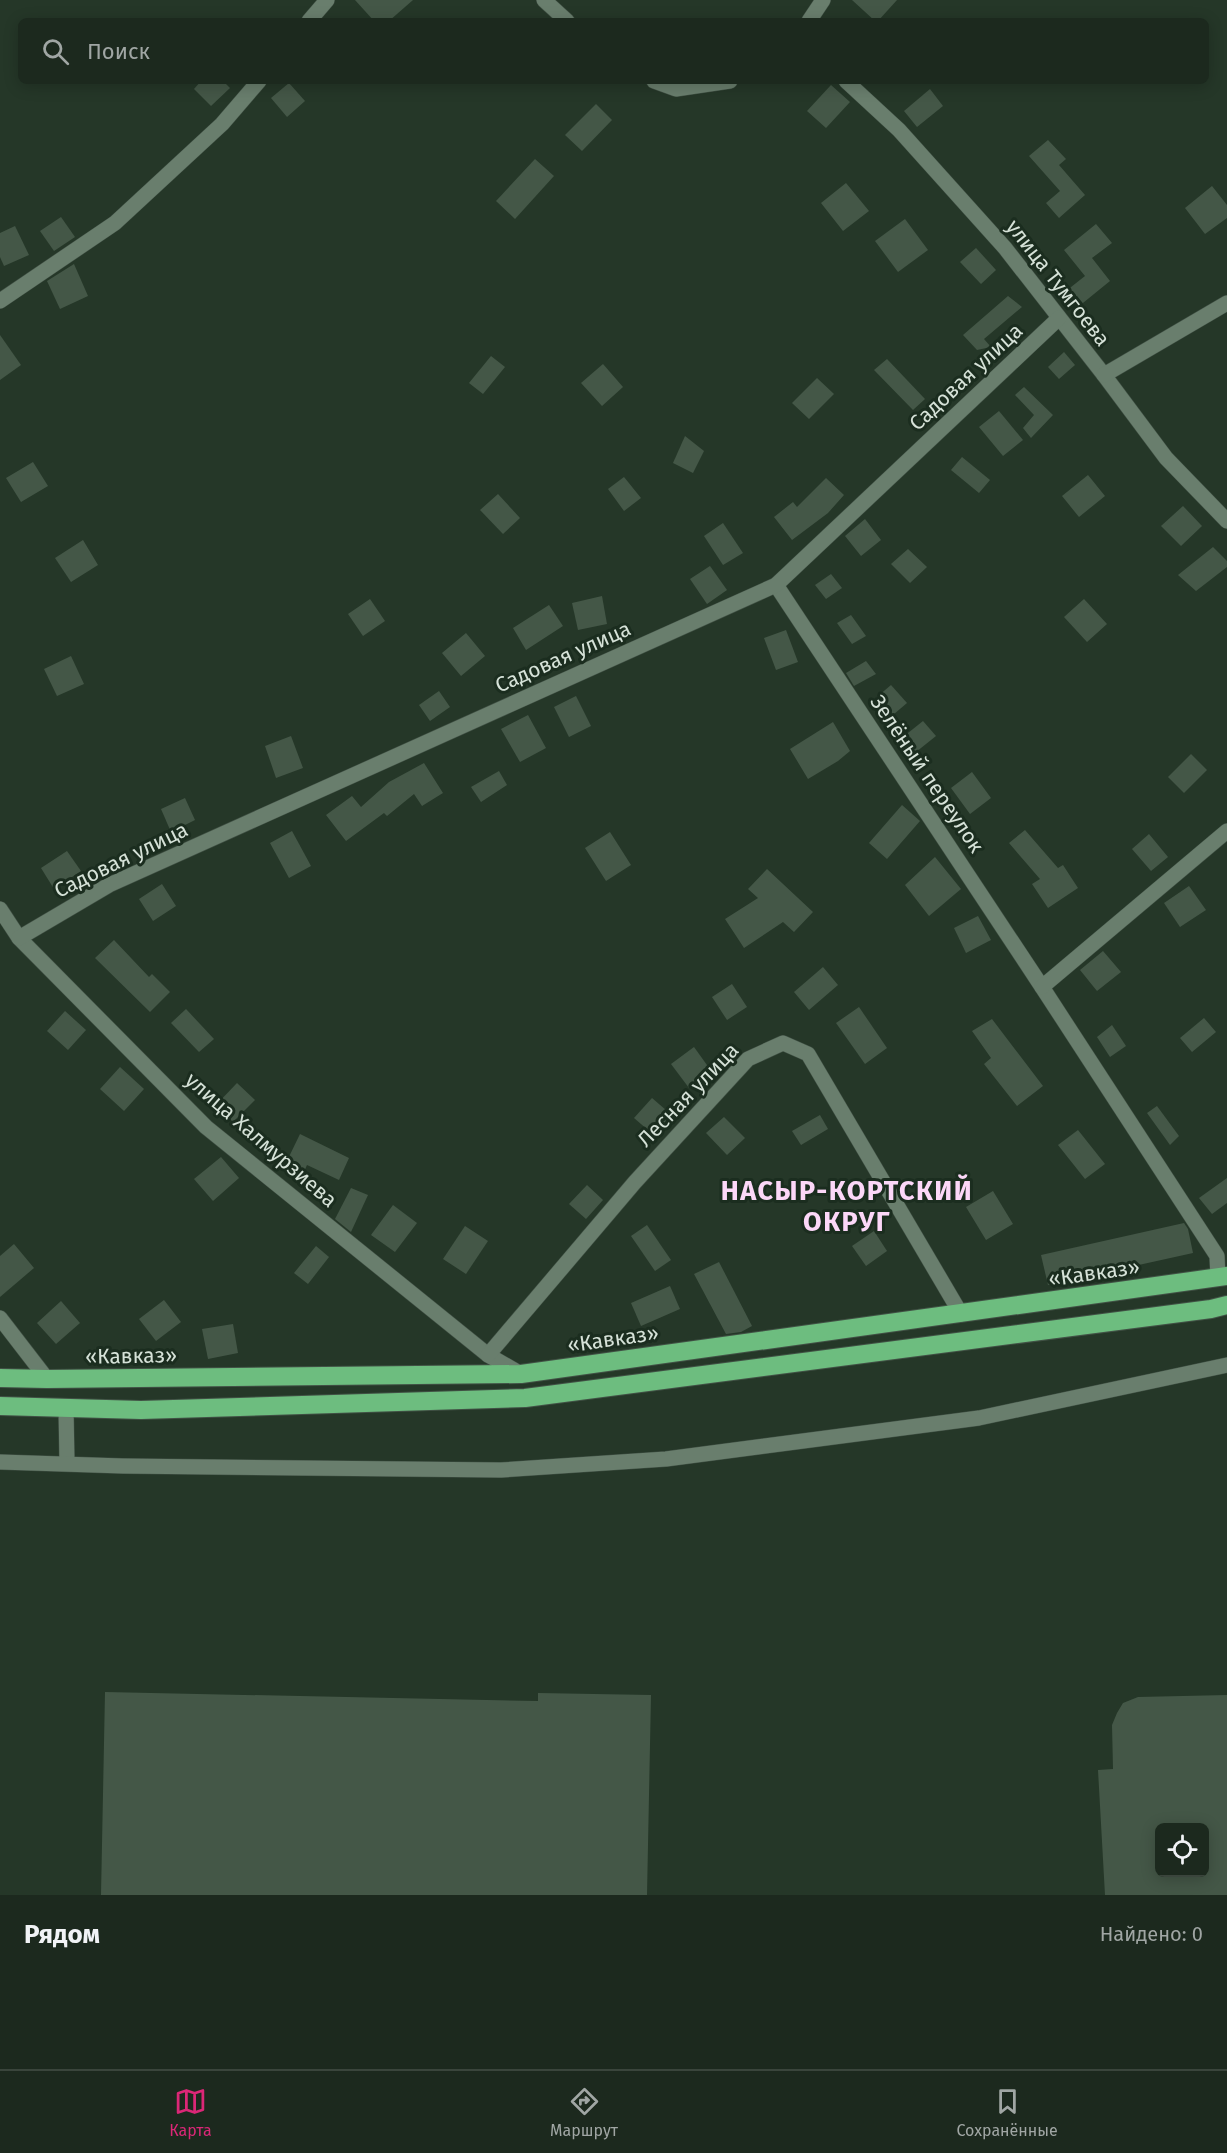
<!DOCTYPE html>
<html lang="ru">
<meta charset="utf-8">
<style>
body{margin:0;font-family:"Fira Sans",sans-serif;background:#29352b;color:#f1f3f6}
.controls{position:absolute;right:18px;bottom:18px;display:grid;overflow:hidden;border-radius:9px;box-shadow:0 3px 15px #0003}
.controls button{width:54px;height:54px;display:grid;place-items:center;padding:0;border:0;border-bottom:2px solid #3a453c;background:#1c291e;color:#f1f3f6;font:30px sans-serif}
.list{margin:0;padding:0;list-style:none}
h2{display:flex;justify-content:space-between;align-items:center;height:78px;margin:0;padding:0 24px;font-size:26px}
h2 small{font-size:20px;font-weight:400;color:#a0a6a4}
.icon{flex:none;width:33px;height:33px;fill:none;stroke:currentColor;stroke-width:2;stroke-linecap:round;stroke-linejoin:round}
.map{position:relative;flex:none;width:1227px;height:1895px;overflow:hidden}
.search{position:absolute;background:#1c291e;box-shadow:0 3px 15px #0003;left:18px;right:18px;top:18px;height:66px;display:flex;align-items:center;gap:15px;box-sizing:border-box;padding:0 21px;border-radius:9px;color:#a0a6a4;font-size:22px}
.sheet{height:174px;background:#1c291e}
nav{display:flex;justify-content:space-around;align-items:center;box-sizing:border-box;height:84px;border-top:2px solid #3a453c;background:#1c291e;font-size:16px;color:#a0a6a4}
nav a{display:grid;justify-items:center;gap:3px}
nav .on{color:#db2777}
.map>svg:first-child{display:block}
</style>
<div class="map">
<svg width="1227" height="1895" viewBox="0 0 1227 1895">
<rect width="100%" height="100%" fill="#253728"/>
<g fill="#445747" fill-rule="evenodd">
<polygon points="355,0 413,0 389,21 374,21"/>
<polygon points="852,0 897,0 878,21 875,21"/>
<polygon points="201,81 223,81 230,88 211,106 194,89"/>
<polygon points="289,83 305,101 287,117 271,98"/>
<polygon points="831,85 850,102 826,128 807,111"/>
<polygon points="930,89 943,106 917,127 904,111"/>
<polygon points="596,104 612,120 582,151 565,135"/>
<polygon points="1048,140 1066,159 1059,165 1085,195 1059,218 1046,203 1060,191 1029,156"/>
<polygon points="535,159 554,176 515,219 496,201"/>
<polygon points="846,183 869,211 843,231 821,203"/>
<polygon points="1212,186 1227,205 1227,218 1205,234 1185,208"/>
<polygon points="61,217 75,237 54,251 40,231"/>
<polygon points="905,219 928,250 898,272 875,241"/>
<polygon points="1096,224 1112,243 1092,258 1110,281 1078,307 1066,291 1085,276 1064,250"/>
<polygon points="15,226 29,255 4,266 0,257 0,233"/>
<polygon points="976,248 996,270 981,284 960,262"/>
<polygon points="74,264 88,296 60,309 47,281"/>
<polygon points="1008,296 1022,307 984,339 991,347 977,350 963,335"/>
<polygon points="0,335 21,365 0,380"/>
<polygon points="1064,352 1075,365 1059,379 1048,367"/>
<polygon points="491,356 505,367 483,394 469,383"/>
<polygon points="887,359 925,399 913,410 874,370"/>
<polygon points="603,364 623,387 602,406 581,383"/>
<polygon points="817,378 834,394 809,419 792,403"/>
<polygon points="1024,387 1053,415 1031,438 1023,428 1034,415 1015,395"/>
<polygon points="999,411 1023,440 1003,456 979,427"/>
<polygon points="685,436 704,451 693,473 673,463"/>
<polygon points="962,457 990,480 979,493 951,470"/>
<polygon points="33,462 48,486 21,502 6,478"/>
<polygon points="1088,475 1105,496 1079,517 1062,496"/>
<polygon points="624,477 641,498 624,511 608,489"/>
<polygon points="826,478 844,495 828,513 792,540 774,517 793,502 797,507"/>
<polygon points="498,494 520,518 503,534 480,510"/>
<polygon points="1183,506 1202,526 1181,546 1161,526"/>
<polygon points="865,519 881,540 861,556 845,536"/>
<polygon points="723,523 743,553 723,565 704,536"/>
<polygon points="83,540 98,565 71,582 55,558"/>
<polygon points="1213,547 1227,561 1227,567 1196,591 1178,575"/>
<polygon points="908,549 927,567 910,583 891,564"/>
<polygon points="710,566 727,590 707,604 690,579"/>
<polygon points="831,574 842,588 826,599 815,585"/>
<polygon points="602,596 607,624 578,630 572,603"/>
<polygon points="370,599 385,621 363,636 348,614"/>
<polygon points="1084,599 1107,624 1087,642 1064,617"/>
<polygon points="549,605 563,626 526,650 513,628"/>
<polygon points="851,615 866,636 852,644 837,623"/>
<polygon points="786,630 798,662 776,670 764,638"/>
<polygon points="466,633 485,656 461,676 442,653"/>
<polygon points="71,656 84,684 57,696 44,669"/>
<polygon points="866,661 876,674 854,686 846,673"/>
<polygon points="891,685 907,703 887,720 871,702"/>
<polygon points="439,691 450,707 430,721 419,705"/>
<polygon points="576,696 591,726 569,737 554,707"/>
<polygon points="528,715 546,748 520,762 501,729"/>
<polygon points="923,721 936,736 911,756 898,741"/>
<polygon points="833,722 850,751 838,761 808,779 790,749"/>
<polygon points="291,736 303,768 276,778 265,746"/>
<polygon points="1191,754 1207,770 1184,793 1168,777"/>
<polygon points="424,763 443,793 422,806 414,794 387,816 384,813 346,841 326,815 352,796 361,807 389,782"/>
<polygon points="499,771 507,785 481,802 471,787"/>
<polygon points="972,772 991,798 970,814 951,788"/>
<polygon points="185,798 195,820 171,832 161,809"/>
<polygon points="902,805 920,821 887,859 869,843"/>
<polygon points="1025,830 1058,868 1063,865 1078,888 1048,908 1032,884 1040,879 1009,843"/>
<polygon points="292,831 311,866 289,878 270,843"/>
<polygon points="610,832 631,865 606,881 585,848"/>
<polygon points="1149,834 1168,857 1151,871 1132,849"/>
<polygon points="67,851 81,871 54,889 41,868"/>
<polygon points="935,857 961,889 929,916 905,885"/>
<polygon points="767,869 813,912 794,932 783,922 744,948 725,919 758,898 748,889"/>
<polygon points="162,884 176,906 153,921 139,899"/>
<polygon points="1189,886 1206,910 1180,927 1164,903"/>
<polygon points="978,916 991,940 966,953 954,928"/>
<polygon points="114,940 149,977 152,974 170,992 150,1012 95,958"/>
<polygon points="1103,951 1121,972 1097,991 1080,970"/>
<polygon points="823,967 838,985 809,1010 794,992"/>
<polygon points="732,984 747,1007 727,1020 712,997"/>
<polygon points="859,1007 887,1048 865,1064 836,1023"/>
<polygon points="186,1009 214,1039 199,1052 171,1023"/>
<polygon points="65,1011 86,1030 68,1050 47,1031"/>
<polygon points="1204,1018 1216,1032 1192,1052 1180,1038"/>
<polygon points="992,1019 1043,1086 1017,1106 984,1064 991,1058 972,1031"/>
<polygon points="1112,1025 1126,1046 1110,1057 1097,1037"/>
<polygon points="694,1047 712,1072 689,1088 671,1064"/>
<polygon points="120,1067 144,1089 124,1111 100,1089"/>
<polygon points="237,1083 255,1100 233,1122 216,1105"/>
<polygon points="652,1098 674,1117 656,1137 634,1118"/>
<polygon points="1157,1106 1179,1136 1170,1145 1147,1113"/>
<polygon points="820,1115 828,1129 801,1145 792,1131"/>
<polygon points="724,1117 745,1138 727,1155 706,1133"/>
<polygon points="1078,1130 1105,1164 1085,1179 1058,1145"/>
<polygon points="300,1134 349,1158 339,1180 307,1165 303,1174 285,1165"/>
<polygon points="221,1157 239,1178 213,1201 194,1179"/>
<polygon points="1227,1178 1227,1203 1212,1214 1199,1198"/>
<polygon points="587,1185 603,1200 586,1219 569,1204"/>
<polygon points="351,1188 368,1195 351,1232 335,1219"/>
<polygon points="993,1191 1013,1224 986,1240 966,1207"/>
<polygon points="393,1205 417,1223 395,1252 371,1235"/>
<polygon points="1184,1223 1188,1229 1193,1253 1048,1285 1041,1255"/>
<polygon points="647,1225 671,1260 655,1271 631,1236"/>
<polygon points="465,1226 488,1241 466,1274 443,1259"/>
<polygon points="874,1231 887,1251 866,1266 852,1246"/>
<polygon points="14,1244 34,1268 0,1297 0,1256"/>
<polygon points="316,1246 329,1257 308,1284 294,1273"/>
<polygon points="719,1262 752,1326 741,1332 726,1334 694,1274"/>
<polygon points="670,1286 680,1309 641,1326 631,1303"/>
<polygon points="164,1300 181,1322 156,1341 139,1319"/>
<polygon points="61,1301 80,1323 56,1344 37,1323"/>
<polygon points="233,1324 238,1353 208,1359 202,1329"/>
<polygon points="105,1692 538,1701 538,1693 651,1695 647,1895 101,1895"/>
<path d="M1227 1695V1895H1105L1098 1770 1113 1769 1112 1725 1117 1713 1123 1703 1138 1697ZM1160 1827H1204V1872H1160Z"/>
</g>
<g fill="none" stroke-linecap="round" stroke-linejoin="round">
<g stroke="#415145" stroke-width="16">
<g id="minor">
<polyline points="544,0 567,21"/>
<polyline points="309,21 327,0"/>
<polyline points="809,21 823,0"/>
<polyline points="654,81 676,89 730,81"/>
<polyline points="846,81 899,130 1005,248 1104,375 1166,458 1227,521"/>
<polyline points="0,301 115,223 222,124 259,81"/>
<polyline points="1104,375 1227,303"/>
<polyline points="776,585 1042,987 1217,1256 1218,1278"/>
<polyline points="0,909 19,938 206,1127 488,1355 521,1374"/>
<polyline points="19,938 109,885 776,585 1059,318"/>
<polyline points="1042,987 1227,831"/>
<polyline points="0,1318 47,1379"/>
<polyline points="488,1355 635,1182 748,1059 783,1043 808,1054 961,1314"/>
<polyline points="66,1408 67,1463"/>
<polyline points="0,1462 123,1466 501,1470 666,1459 979,1418 1227,1365"/>
</g>
</g>
<g stroke="#415145" stroke-width="20">
<g id="highway">
<polyline points="0,1378 47,1379 521,1374 1227,1276"/>
<polyline points="0,1406 141,1410 525,1398 1211,1309 1227,1305"/>
</g>
</g>
<use href="#minor" stroke="#697e6d" stroke-width="15"/>
<use href="#highway" stroke="#6dbd7f" stroke-width="18"/>
</g>
<g text-anchor="middle" dominant-baseline="central" stroke-width="6" stroke-linejoin="round" paint-order="stroke">
<g font-size="21" fill="#d6e2d8" stroke="#1b2d1f">
<text transform="translate(1058 283) rotate(52)">улица Тумгоева</text>
<text transform="translate(966 377) rotate(-43)">Садовая улица</text>
<text transform="translate(563 657) rotate(-24)">Садовая улица</text>
<text transform="translate(927 774) rotate(56)">Зелёный переулок</text>
<text transform="translate(121 860) rotate(-26)">Садовая улица</text>
<text transform="translate(688 1095) rotate(-46)">Лесная улица</text>
<text transform="translate(261 1140) rotate(41)">улица Халмурзиева</text>
<text transform="translate(1094 1273) rotate(-8)">«Кавказ»</text>
<text transform="translate(613 1339) rotate(-8)">«Кавказ»</text>
<text transform="translate(131 1356) rotate(-1)">«Кавказ»</text>
</g>
<g font-size="27" font-weight="bold" letter-spacing="1.5" fill="#fcd7f8" stroke="#1b2d1f">
<text x="847" y="1191">НАСЫР-КОРТСКИЙ<tspan x="847" dy="31">ОКРУГ</tspan></text>
</g>
</g>
</svg>
<div class="controls">
<button><svg class="icon" aria-label="locate" viewBox="0 0 24 24"><circle cx="12" cy="12" r="6"/><path d="M12 2v4M12 18v4M2 12h4M18 12h4"/></svg></button>
</div>
<div class="search"><svg class="icon" aria-label="search" viewBox="0 0 24 24"><circle cx="10" cy="10" r="6"/><path d="M15 15l6 6"/></svg>Поиск</div>
</div>
<section class="sheet">
<h2>Рядом<small>Найдено: 0</small></h2>
<ul class="list">
</ul>
</section>
<nav>
<a class="on"><svg class="icon" aria-label="map" viewBox="0 0 24 24"><path d="M3 6l6-2 6 2 6-2v14l-6 2-6-2-6 2zM9 4v14M15 6v14"/></svg>Карта</a>
<a><svg class="icon" aria-label="directions" viewBox="0 0 24 24"><path d="M12 3l9 9-9 9-9-9zM9 14v-3h6M13 9l2 2-2 2"/></svg>Маршрут</a>
<a><svg class="icon" aria-label="saved" viewBox="0 0 24 24"><path d="M7 4h10v16l-5-4-5 4z"/></svg>Сохранённые</a>
</nav>
